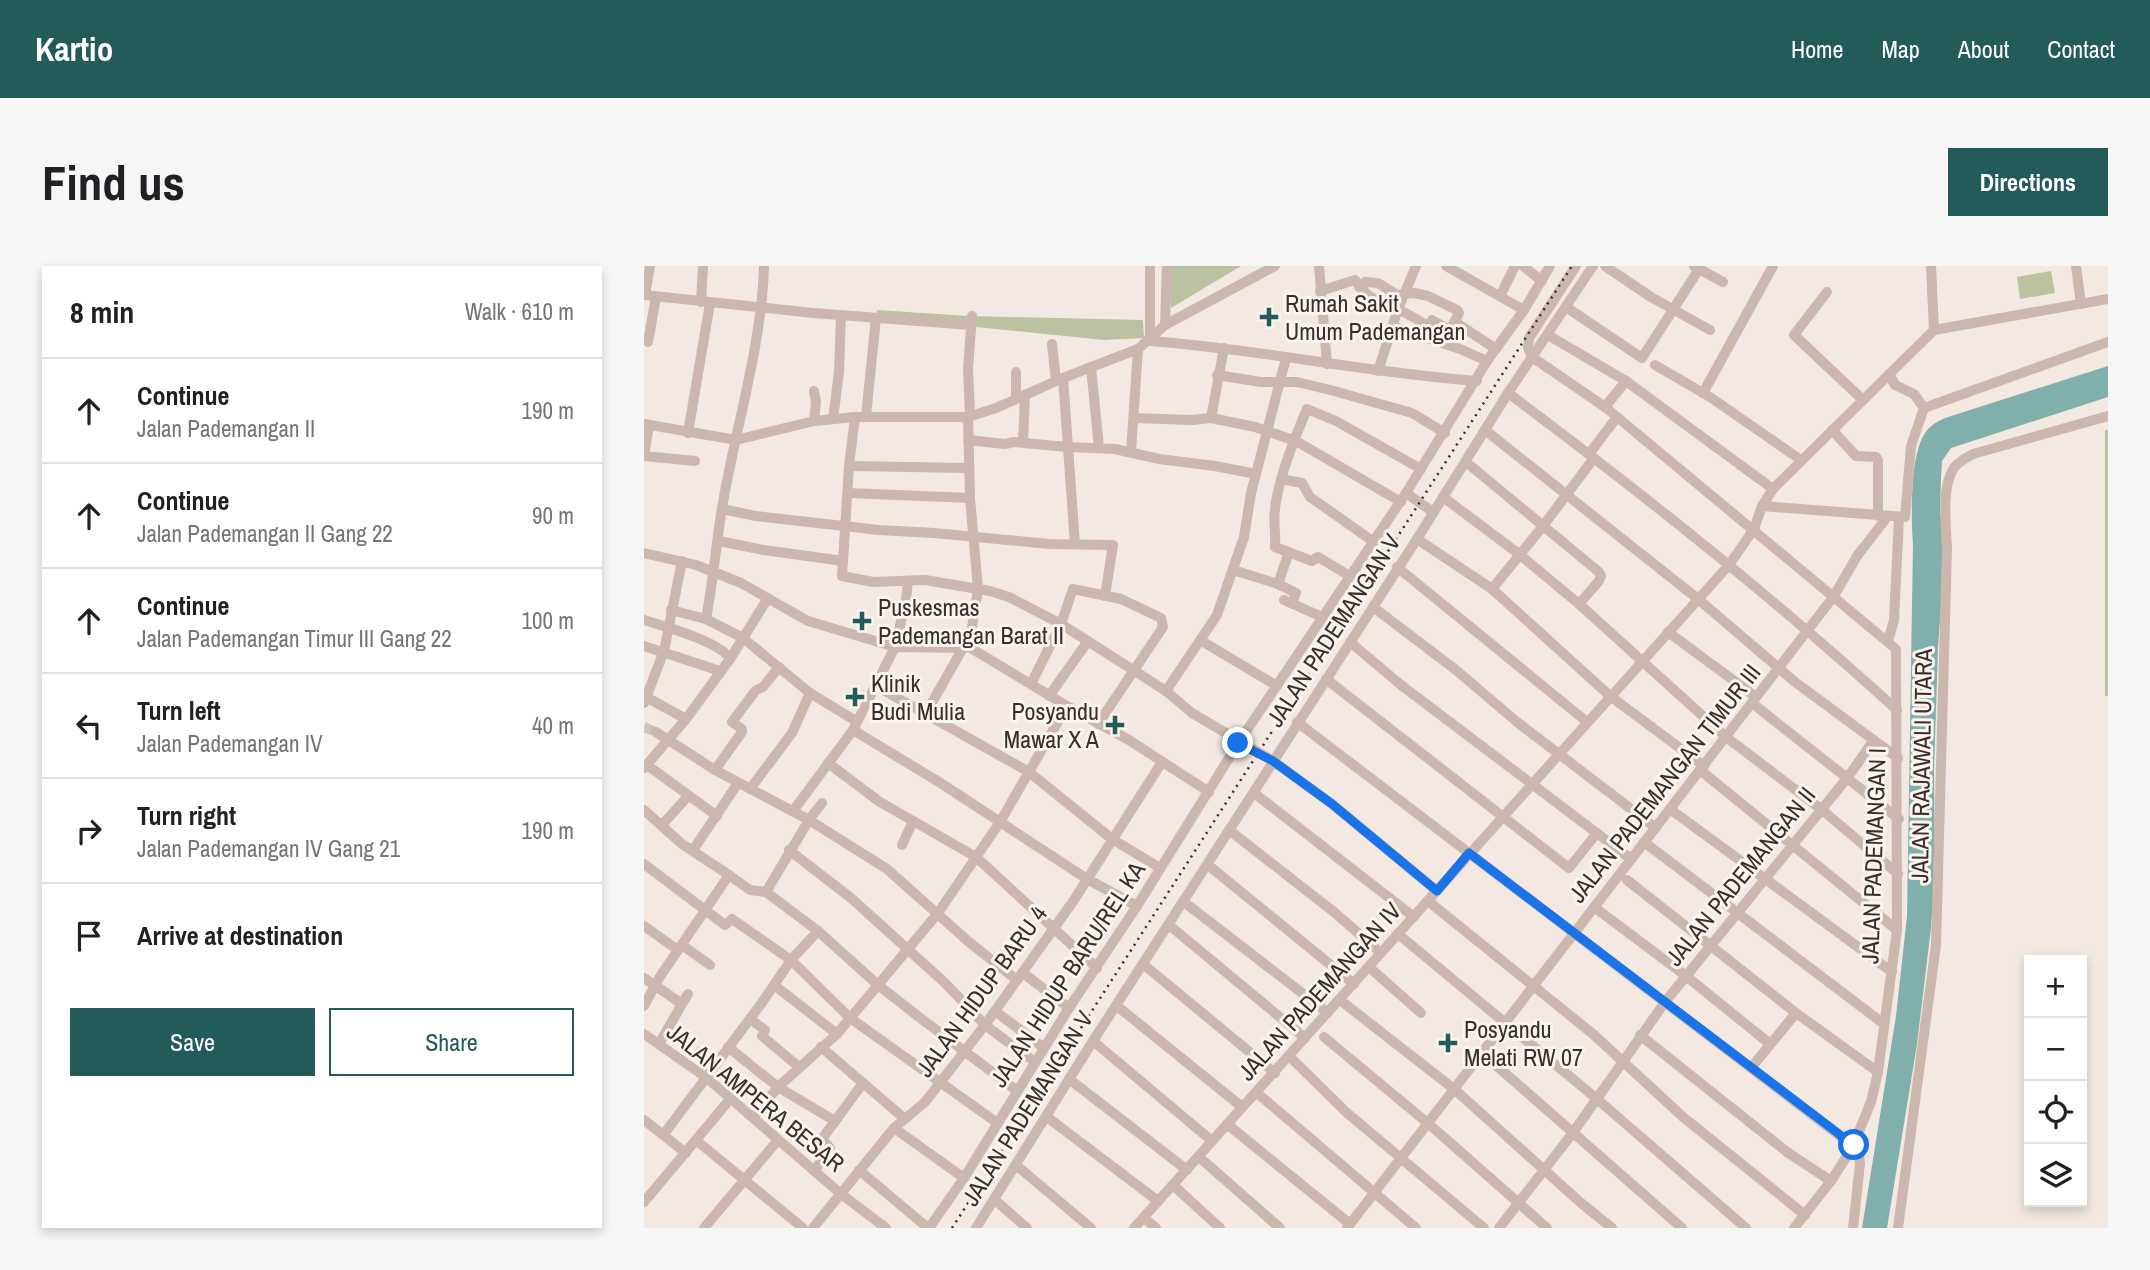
<!DOCTYPE html>
<meta charset="utf-8">
<style>
body{margin:0;font-family:"Archivo Narrow",sans-serif;background:#f6f6f6;color:#202124}
.controls{position:absolute;right:21px;bottom:21px;display:grid;overflow:hidden;border-radius:0px;box-shadow:0 4px 10px #0003}
.controls button{width:63px;height:63px;display:grid;place-items:center;padding:0;border:0;border-bottom:2px solid #e0e0e0;background:#fff;color:#202124;font:35px sans-serif}
.stop{position:absolute;width:21px;height:21px;margin:-16px;border:5px solid #1a73e8;border-radius:50%;background:#fff}
.stop.end{background:#1a73e8;border-color:#fff;box-shadow:0 2px 7px #0008}
.list{margin:0;padding:0;list-style:none}
h2{display:flex;justify-content:space-between;align-items:center;height:91px;margin:0;padding:0 28px;font-size:30px}
h2 small{font-size:23px;font-weight:400;color:#757577}
.list li{display:grid;grid-template-columns:46px 1fr auto;gap:21px;align-items:center;box-sizing:border-box;height:105px;padding:0 28px;border-top:2px solid #e0e0e0}
.list b{display:block;font-size:26px;white-space:nowrap}
.list p{margin:0;font-size:23px;white-space:nowrap;color:#757577}
.list em{font-size:23px;font-style:normal;color:#757577}
.actions{display:flex;gap:14px;padding:21px 28px}
.actions a{flex:1;padding:16px 0;border:2px solid #225b57;border-radius:0px;text-align:center;font-size:24px;color:#225b57}
.actions .main{background:#225b57;color:#fff}
.icon{flex:none;width:38px;height:38px;fill:none;stroke:currentColor;stroke-width:2;stroke-linecap:round;stroke-linejoin:round}
.map{position:relative;flex:none;width:1464px;height:962px;overflow:hidden;border-radius:0px}
header{display:flex;align-items:center;gap:42px;box-sizing:border-box;height:98px;padding:0 35px;background:#225b57;color:#fff}
header strong{font-size:33px}
nav{display:flex;gap:38px;margin-inline-start:auto;font-size:24px}
.intro{display:flex;align-items:center;justify-content:space-between;box-sizing:border-box;height:168px;padding:0 42px}
h1{margin:0;font-size:49px}
.button{padding:18px 32px;border-radius:0px;background:#225b57;color:#fff;font-size:24px;font-weight:700}
main{display:flex;gap:42px;padding:0 42px}
aside{flex:1;background:#fff;border-radius:0px;box-shadow:0 4px 10px #0003}
.map>svg:first-child{display:block}
</style>
<header>
<strong>Kartio</strong>
<nav><a>Home</a><a>Map</a><a>About</a><a>Contact</a></nav>
</header>
<div class="intro"><h1>Find us</h1><a class="button">Directions</a></div>
<main>
<aside>
<h2>8 min<small>Walk · 610 m</small></h2>
<ul class="list">
<li><svg class="icon" aria-label="ahead" viewBox="0 0 24 24"><path d="M12 20V5M6 11l6-6 6 6"/></svg><div><b>Continue</b><p>Jalan Pademangan II</p></div><em>190 m</em></li>
<li><svg class="icon" aria-label="ahead" viewBox="0 0 24 24"><path d="M12 20V5M6 11l6-6 6 6"/></svg><div><b>Continue</b><p>Jalan Pademangan II Gang 22</p></div><em>90 m</em></li>
<li><svg class="icon" aria-label="ahead" viewBox="0 0 24 24"><path d="M12 20V5M6 11l6-6 6 6"/></svg><div><b>Continue</b><p>Jalan Pademangan Timur III Gang 22</p></div><em>100 m</em></li>
<li><svg class="icon" aria-label="left" viewBox="0 0 24 24"><path d="M17 20v-9H6M10 6l-5 5 5 5"/></svg><div><b>Turn left</b><p>Jalan Pademangan IV</p></div><em>40 m</em></li>
<li><svg class="icon" aria-label="right" viewBox="0 0 24 24"><path d="M7 20v-9h11M14 6l5 5-5 5"/></svg><div><b>Turn right</b><p>Jalan Pademangan IV Gang 21</p></div><em>190 m</em></li>
<li><svg class="icon" aria-label="arrive" viewBox="0 0 24 24"><path d="M6 21V4h12l-3 4 3 4H6"/></svg><div><b>Arrive at destination</b></div></li>
</ul>
<div class="actions"><a class="main">Save</a><a>Share</a></div>
</aside>
<div class="map">
<svg width="1464" height="962" viewBox="0 0 1464 962">
<rect width="100%" height="100%" fill="#f3e9e2"/>
<g fill="#bbc2a2">
<polygon points="527,0 597,0 527,42"/>
<polygon points="1407,5 1411,27 1376,33 1373,11"/>
<polygon points="233,44 324,50 499,54 500,72 460,74 232,51"/>
<rect x="1461" y="164" width="3" height="266"/>
</g>
<path fill="#81afab" d="M1464 100V131L1307 182 1298 195 1297 212 1296 246 1301 287 1294 381 1290 505 1291 607 1287 662 1273 778 1243 962H1218L1252 750 1263 650 1269 278C1267 252 1266 191 1280 169 1285 160 1292 156 1301 152Z"/>
<g fill="none" stroke-linecap="round" stroke-linejoin="round">
<polyline stroke="#cec4be" stroke-width="10" stroke-dasharray="10 5" stroke-linecap="butt" points="0,461 12,466"/>
<g stroke="#cbb7ad" stroke-width="10">
<polyline points="675,0 683,98"/>
<polyline points="802,0 880,44"/>
<polyline points="879,0 898,15"/>
<polyline points="961,0 1007,31 1066,64"/>
<polyline points="1050,0 1079,16"/>
<polyline points="1287,0 1290,64"/>
<polyline points="1432,0 1437,38"/>
<path d="M676 25 711 14C723 33 734 35 753 43 763 47 774 54 784 60L788 54 806 64 815 47 813 44 784 30 770 27 753 29 734 17 721 16 715 21"/>
<polyline points="1183,26 1150,69 1219,134"/>
<polyline points="0,29 169,47 327,59"/>
<polyline points="1,29 6,0"/>
<polyline points="856,30 871,0"/>
<polyline points="57,36 59,0"/>
<polyline points="922,41 998,92 1057,0"/>
<polyline points="811,56 852,83"/>
<polyline points="521,59 523,0"/>
<polyline points="748,60 816,83 843,95"/>
<polyline points="909,72 982,115 1129,223"/>
<path d="M506 75C616 83 723 107 833 115"/>
<polyline points="506,75 506,0"/>
<polyline points="4,76 12,31"/>
<polyline points="408,78 412,115"/>
<polyline points="888,91 961,141 1252,383 1253,664 1234,806 1227,836 1208,882 1187,915 1150,962"/>
<polyline points="888,91 884,81 885,72 932,0"/>
<polyline points="1011,99 1066,131 1157,194"/>
<polyline points="447,101 455,182"/>
<polyline points="734,105 754,43 772,0"/>
<polyline points="1245,108 1251,119 1270,128 1280,142"/>
<polyline points="573,109 617,116 653,116 690,125 768,147 801,167"/>
<polyline points="419,112 431,278"/>
<path d="M864 127C998 227 1129 331 1253 444"/>
<polyline points="1059,127 1129,0"/>
<polyline points="372,133 372,106"/>
<polyline points="961,141 982,115"/>
<polyline points="222,150 232,52"/>
<polyline points="326,150 324,103 328,50"/>
<polyline points="211,151 205,200 198,310 229,316 281,314 346,325 365,331 417,358 522,425 548,447 629,495 688,538 793,625"/>
<polyline points="490,152 548,154 567,152 611,161 652,175 757,236"/>
<polyline points="567,152 580,82"/>
<polyline points="189,153 195,106 197,49"/>
<polyline points="170,155 172,136 170,125"/>
<polyline points="0,158 92,174 170,155 211,151 324,151 352,142 419,112 494,83 521,59 631,0"/>
<polyline points="841,164 1054,333 1151,416 1254,492"/>
<polyline points="1188,164 1212,190 1232,191 1234,194 1234,250"/>
<polyline points="44,167 66,37"/>
<polyline points="324,174 361,178 370,176 423,181 471,183 515,193 571,200 612,208"/>
<polyline points="379,176 381,129"/>
<polyline points="487,186 494,83"/>
<polyline points="945,188 973,151"/>
<polyline points="0,190 51,195"/>
<polyline points="0,190 5,159"/>
<polyline points="822,196 955,306 957,310 955,315 935,338"/>
<polyline points="205,200 325,202"/>
<polyline points="637,213 658,217 666,231 730,276"/>
<polyline points="204,227 326,232"/>
<polyline points="762,227 789,246"/>
<polyline points="799,231 875,288 935,338 1082,471 1177,543 1254,608"/>
<polyline points="1118,240 1261,251 1267,180 1280,142 1464,76"/>
<polyline points="78,243 112,250 235,264 290,267 405,278 469,279 461,330"/>
<polyline points="773,273 848,323 966,430 1060,500"/>
<polyline points="75,275 120,284 199,295"/>
<polyline points="645,286 634,318 652,327 648,337"/>
<polyline points="0,287 52,299 97,317 164,355 251,381 262,334 264,315"/>
<polyline points="753,301 943,456"/>
<polyline points="589,304 634,318"/>
<path d="M706 310 674 291 668 295 631 281C632 268 629 255 631 243 634 213 651 171 663 143L692 155 777 203"/>
<polyline points="848,323 899,260 950,192"/>
<polyline points="640,334 678,351"/>
<polyline points="729,341 812,404 873,456 1012,562"/>
<polyline points="27,344 62,353 99,372 166,427 212,455"/>
<path d="M62 353C69 316 72 279 78 242 91 164 118 79 120 0"/>
<path d="M0 354C20 360 77 376 86 393"/>
<polyline points="1024,366 1112,431"/>
<polyline points="556,374 633,420"/>
<polyline points="1244,375 1250,354 1255,251"/>
<polyline points="706,376 757,419 987,593"/>
<polyline points="0,380 76,405"/>
<polyline points="325,381 423,440 485,474 565,526"/>
<polyline points="682,413 925,602 953,567"/>
<polyline points="387,418 417,358 429,323 477,333 517,352 519,361 454,458"/>
<polyline points="232,420 385,506 468,573 516,602"/>
<polyline points="522,425 573,349 600,271 607,227 642,92"/>
<polyline points="0,430 42,453"/>
<polyline points="405,430 444,375"/>
<polyline points="0,437 20,385 38,295"/>
<polyline points="1108,437 1255,553"/>
<polyline points="282,447 319,382"/>
<polyline points="653,456 1200,873 1215,890 1216,898 1209,962"/>
<polyline points="209,464 295,516 443,613 493,640"/>
<polyline points="12,466 71,504 165,554 122,626 174,665 234,719 275,751 372,824"/>
<polyline points="184,497 236,536 332,591 453,702"/>
<polyline points="3,499 73,550"/>
<polyline points="0,502 42,453 86,393 124,332"/>
<polyline points="71,504 98,466 98,463 88,456 112,424 119,421 135,401"/>
<polyline points="1056,504 1253,664"/>
<polyline points="106,523 148,467 166,427"/>
<polyline points="610,527 770,651"/>
<polyline points="178,537 165,554 243,603 325,676 373,714"/>
<polyline points="1026,543 1248,706"/>
<polyline points="0,544 38,578 85,609"/>
<polyline points="149,545 209,464 251,381 319,382 325,381 334,323 326,232 324,151"/>
<polyline points="18,559 44,530"/>
<polyline points="585,564 690,646 737,687"/>
<polyline points="1000,576 1240,758"/>
<polyline points="258,579 269,555"/>
<polyline points="49,584 94,517"/>
<polyline points="145,584 207,632 300,716 341,759 391,796"/>
<polyline points="0,598 81,659 88,653 147,694 206,752 352,856"/>
<polyline points="564,599 710,718"/>
<polyline points="983,614 1152,747 1234,806"/>
<polyline points="784,635 949,768 1039,851 1161,949"/>
<polyline points="540,636 684,747"/>
<polyline points="950,641 1042,710 1126,778"/>
<polyline points="525,659 661,772"/>
<polyline points="0,660 34,684"/>
<polyline points="754,668 953,833 1102,962"/>
<polyline points="38,679 66,699"/>
<polyline points="499,698 631,807"/>
<polyline points="725,701 777,747"/>
<polyline points="379,707 425,742"/>
<polyline points="0,712 38,738 44,728"/>
<polyline points="130,719 193,768"/>
<polyline points="696,734 810,823 937,937 968,962"/>
<polyline points="0,740 15,712 85,609 106,624 122,626"/>
<polyline points="473,740 598,841"/>
<polyline points="351,745 400,782"/>
<polyline points="106,753 121,764 118,770 155,801"/>
<polyline points="0,768 63,812 197,928 242,962"/>
<polyline points="996,769 1143,886 1187,915"/>
<polyline points="680,771 786,859 903,962"/>
<polyline points="449,775 568,875"/>
<polyline points="15,778 38,738"/>
<polyline points="84,781 134,821 191,855"/>
<polyline points="177,781 261,853"/>
<polyline points="56,786 73,797"/>
<polyline points="838,787 1038,962"/>
<polyline points="645,790 702,846 840,962"/>
<polyline points="1107,802 1152,747"/>
<polyline points="425,813 543,904"/>
<polyline points="613,827 772,962"/>
<polyline points="110,851 134,821 193,768 294,647 356,556 423,440"/>
<polyline points="403,851 514,935"/>
<polyline points="0,854 42,887"/>
<polyline points="583,858 706,958"/>
<polyline points="250,862 320,912"/>
<polyline points="20,868 117,738 147,694 174,665"/>
<polyline points="53,875 159,962"/>
<polyline points="555,891 636,962"/>
<polyline points="372,899 447,962"/>
<polyline points="215,904 284,962"/>
<polyline points="170,905 186,882 178,873 219,817"/>
<polyline points="529,919 576,962"/>
<polyline points="350,933 383,962"/>
<polyline points="0,936 87,832"/>
<polyline points="500,952 512,962"/>
<polyline points="60,962 134,874"/>
<polyline points="169,962 250,862 281,836 341,759 430,634 518,496"/>
<polyline points="285,962 320,912 425,742 493,640 595,476 762,227 843,95 880,44 906,0"/>
<polyline points="332,962 449,775 773,273 864,127 949,0"/>
<polyline points="490,962 1085,299 1110,263 1118,240 1129,223 1290,64 1464,33"/>
<polyline points="703,962 1190,330 1213,290 1244,250"/>
<polyline points="855,962 928,868 1021,736 1204,511 1230,474"/>
<path d="M1254 962 1292 679 1303 282C1302 260 1297 220 1310 202 1315 195 1322 192 1329 188L1464 150"/>
</g>
<polyline stroke="#3a2e2c" stroke-width="2.5" stroke-dasharray="2 5" stroke-linecap="butt" points="308,962 928,0"/>
</g>
<g fill="none" stroke-linecap="round" stroke-linejoin="round">
<polyline stroke="#1a73e8" stroke-width="9" points="594,477 629,495 688,538 793,625 825,587 1195,868 1208,882 1210,879"/>
</g>
<g fill="#225b57" stroke="#faf3ee" stroke-width="2.5">
<path d="M621.5 40.5h7v7h7v7h-7v7h-7v-7h-7v-7h7z"/>
<path d="M214.5 344.5h7v7h7v7h-7v7h-7v-7h-7v-7h7z"/>
<path d="M207.5 420.5h7v7h7v7h-7v7h-7v-7h-7v-7h7z"/>
<path d="M467.5 448.5h7v7h7v7h-7v7h-7v-7h-7v-7h7z"/>
<path d="M800.5 766.5h7v7h7v7h-7v7h-7v-7h-7v-7h7z"/>
</g>
<g text-anchor="middle" dominant-baseline="central" stroke-width="6" stroke-linejoin="round" paint-order="stroke">
<g font-size="24" fill="#3a2e2c" stroke="#faf3ee" text-anchor="start">
<text x="641" y="37">Rumah Sakit<tspan x="641" dy="28">Umum Pademangan</tspan></text>
<text x="234" y="341">Puskesmas<tspan x="234" dy="28">Pademangan Barat II</tspan></text>
<text x="227" y="417">Klinik<tspan x="227" dy="28">Budi Mulia</tspan></text>
<text x="455" y="445" text-anchor="end">Posyandu<tspan x="455" dy="28">Mawar X A</tspan></text>
<text x="820" y="763">Posyandu<tspan x="820" dy="28">Melati RW 07</tspan></text>
</g>
<g font-size="24" fill="#3a2e2c" stroke="#faf3ee">
<text transform="translate(689 364) rotate(-57)">JALAN PADEMANGAN V</text>
<text transform="translate(1277 500) rotate(-89)">JALAN RAJAWALI UTARA</text>
<text transform="translate(1020 517) rotate(-52)">JALAN PADEMANGAN TIMUR III</text>
<text transform="translate(1229 590) rotate(-88)">JALAN PADEMANGAN I</text>
<text transform="translate(1096 610) rotate(-51)">JALAN PADEMANGAN II</text>
<text transform="translate(423 708) rotate(-57)">JALAN HIDUP BARU/REL KA</text>
<text transform="translate(337 725) rotate(-54)">JALAN HIDUP BARU 4</text>
<text transform="translate(675 725) rotate(-48)">JALAN PADEMANGAN IV</text>
<text transform="translate(112 831) rotate(39)">JALAN AMPERA BESAR</text>
<text transform="translate(383 842) rotate(-58)">JALAN PADEMANGAN V</text>
</g>
</g>
</svg>
<div class="controls">
<button>+</button>
<button>−</button>
<button><svg class="icon" aria-label="locate" viewBox="0 0 24 24"><circle cx="12" cy="12" r="6"/><path d="M12 2v4M12 18v4M2 12h4M18 12h4"/></svg></button>
<button><svg class="icon" aria-label="layers" viewBox="0 0 24 24"><path d="M12 4l9 5-9 5-9-5zM3 14l9 5 9-5"/></svg></button>
</div>
<div class="stop" style="left:1210px;top:879px"></div>
<div class="stop end" style="left:594px;top:477px"></div>
</div>
</main>
